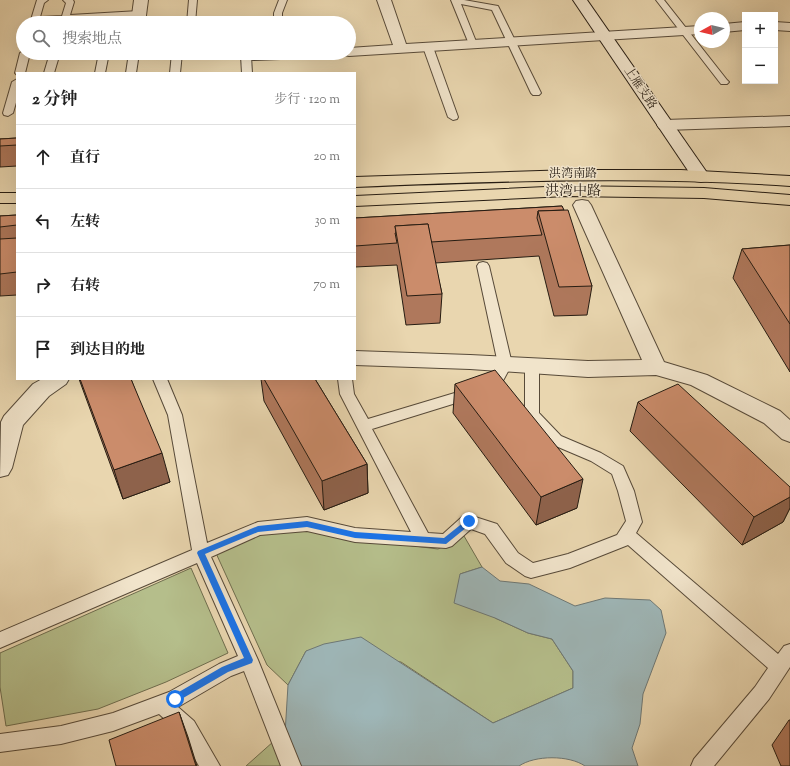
<!DOCTYPE html>
<html lang="zh">
<meta charset="utf-8">
<style>
body{margin:0;font-family:"Sorts Mill Goudy","Noto Serif SC",serif;background:#f2f2f2;color:#222}
.controls{position:absolute;right:12px;top:12px;display:grid;overflow:hidden;border-radius:0px;box-shadow:0 4px 16px #0002}
.controls button{width:36px;height:36px;display:grid;place-items:center;padding:0;border:0;border-bottom:1px solid #e0e0e0;background:#fff;color:#222;font:20px sans-serif}
.compass{position:absolute;left:694px;top:12px;width:36px;height:36px;border-radius:50%;background:#fff;box-shadow:0 4px 16px #0002;rotate:262deg}
.stop{position:absolute;width:12px;height:12px;margin:-9px;border:3px solid #1a73e8;border-radius:50%;background:#fff}
.stop.end{background:#1a73e8;border-color:#fff;box-shadow:0 1px 4px #0008}
.list{margin:0;padding:0;list-style:none}
h2{display:flex;justify-content:space-between;align-items:center;height:52px;margin:0;padding:0 16px;font-size:17px}
h2 small{font-size:13px;font-weight:400;color:#767676}
.list li{display:grid;grid-template-columns:26px 1fr auto;gap:12px;align-items:center;box-sizing:border-box;height:64px;padding:0 16px;border-top:1px solid #e0e0e0}
.list b{display:block;font-size:15px;white-space:nowrap}
.list em{font-size:13px;font-style:normal;color:#767676}
.icon{flex:none;width:22px;height:22px;fill:none;stroke:currentColor;stroke-width:2;stroke-linecap:round;stroke-linejoin:round}
.map{position:relative;flex:none;width:790px;height:766px;overflow:hidden}
.search{position:absolute;background:#fff;box-shadow:0 4px 16px #0002;left:16px;top:16px;width:340px;height:44px;display:flex;align-items:center;gap:10px;box-sizing:border-box;padding:0 14px;border-radius:22px;color:#767676;font-size:15px}
.panel{position:absolute;background:#fff;box-shadow:0 4px 16px #0002;left:16px;top:72px;width:340px;height:308px;border-radius:0px}
.map>svg:first-child{display:block}
</style>
<div class="map">
<svg width="790" height="766" viewBox="0 0 790 766">
<rect width="100%" height="100%" fill="#e9d6af"/>
<filter id="stains"><feTurbulence type="fractalNoise" baseFrequency=".005" numOctaves="4"/><feColorMatrix values="0 0 0 0 .2 0 0 0 0 .09 0 0 0 0 .02 0 0 0 .5 -.17"/></filter>
<radialGradient id="worn" r=".72"><stop offset=".6" stop-color="#630" stop-opacity="0"/><stop offset="1" stop-color="#630" stop-opacity=".3"/></radialGradient>
<g fill="#b5be8b" stroke="#6e6d4e">
<polygon points="304,528 326,535 438,549 464,536 482,567 460,574 495,618 528,633 552,639 573,671 573,688 493,723 401,662 306,651 288,685 267,665 215,551 256,533"/>
<polygon points="191,568 228,653 166,682 98,709 6,726 0,687 0,653"/>
<polygon points="274,741 284,766 246,766"/>
</g>
<path fill="#9eb6b7" stroke="#6e7875" d="M482 567 500 581 529 584 575 606 605 598 650 600 661 610 666 633 643 694 640 724 632 748 638 766H585C569 755 535 755 519 766H297L285 734 288 685 306 651 324 644 361 637 493 723 573 688V671L552 639 528 633 495 618 454 603 460 574Z"/>
<g fill="none" stroke-linecap="round" stroke-linejoin="round">
<g stroke="#574a39" stroke-width="2">
<g id="lane">
<polygon points="37,0 48,0 44,3 40,17 62,16 66,3 63,0 73,0 74,2 70,15 139,11 143,14 139,17 69,21 68,23 60,23 60,21 30,23"/>
<polygon points="189,0 197,0 195,23 187,23"/>
<polygon points="279,0 287,0 282,13 282,23 274,23 274,13"/>
<polygon points="451,0 464,0 498,6 541,93 539,95 533,95 531,93 492,10 461,4 477,44 473,47 469,44"/>
<polygon points="656,0 664,0 727,80 729,82 727,84 721,84"/>
<polygon points="428,44 433,47 458,117 457,119 453,120 448,117 423,47"/>
<polygon points="23,51 23,53 30,53 25,73 17,73 17,75 15,73 20,53"/>
<polygon points="50,53 60,53 54,73 44,73"/>
<polygon points="99,53 109,53 105,73 95,73"/>
<polygon points="129,53 139,53 136,73 126,73"/>
<polygon points="172,53 182,53 180,73 170,73"/>
<polygon points="246,53 251,56 252,73 242,73 241,56"/>
<polygon points="17,79 17,99 13,113 8,116 4,115 3,113 12,82"/>
<polygon points="483,262 487,263 489,266 512,364 498,390 372,429 428,533 443,534 463,516 469,515 497,524 518,553 533,563 568,554 617,535 626,521 618,491 612,474 591,461 551,444 525,415 525,366 527,363 532,361 537,363 539,366 539,413 561,436 601,453 623,466 634,491 642,522 636,533 778,654 784,646 790,644 790,667 769,699 714,766 691,766 694,759 755,687 768,668 628,545 570,568 531,578 525,576 506,563 485,534 471,529 452,546 446,548 355,542 307,531 260,535 211,557 258,660 301,766 281,766 244,671 231,676 178,707 194,721 220,766 199,766 180,733 159,714 113,731 61,744 0,752 0,734 61,726 113,713 169,692 219,664 238,656 197,563 0,648 0,632 192,550 168,415 153,379 167,379 182,415 207,543 258,522 307,517 355,528 411,532 340,394 338,379 352,379 354,394 368,419 488,383 498,364 477,266 479,263"/>
</g>
</g>
<g stroke="#574a39" stroke-width="2">
<g id="street">
<polygon points="134,0 148,0 145,23 131,23"/>
<polygon points="377,0 391,0 406,44 700,26 700,34 349,56 344,55 343,53 349,53 349,48 393,45"/>
<polygon points="745,22 745,30 724,32 724,24"/>
<polygon points="775,22 790,23 790,31 775,30"/>
<polygon points="205,53 341,53 339,56 334,57 254,60 212,57 207,56"/>
<polygon points="790,116 790,126 665,130 659,128 657,125 659,122 665,120"/>
<polygon points="582,200 588,201 591,205 664,362 707,375 780,411 790,420 790,442 782,439 764,423 691,385 656,375 588,377 470,369 355,365 355,351 470,355 588,361 642,360 573,205 576,201"/>
<polygon points="42,379 69,379 66,384 49,396 23,425 12,468 8,475 0,477 1,422 4,416 33,384"/>
</g>
</g>
<g stroke="#261c12" stroke-width="2">
<polygon id="secondary" points="573,0 587,0 710,177 707,181 701,182 695,181"/>
</g>
<g stroke="#261c12" stroke-width="2">
<g id="primary">
<path d="M572 170H681L790 176V186C645 176 500 181 355 187V177Z"/>
<polygon points="567,186 704,188 790,195 790,205 704,198 567,196 355,206 355,196"/>
<rect x="0" y="193" width="17" height="10"/>
</g>
</g>
<use href="#lane" fill="#f1e4cb" fill-rule="evenodd"/>
<use href="#street" fill="#f1e4cb" fill-rule="evenodd"/>
<use href="#secondary" fill="#f1e4cb" fill-rule="evenodd"/>
<use href="#primary" fill="#e9d6af" fill-rule="evenodd"/>
</g>
<g fill="#af785c" stroke="#261c12">
<polygon points="17,138 17,166 0,167 0,139"/>
<polygon points="562,206 592,286 587,315 554,316 539,256 435,263 442,294 440,323 406,325 397,265 355,267 355,218"/>
<polygon points="17,215 17,295 0,296 0,216"/>
<polygon points="790,245 790,372 733,278 742,249"/>
<polygon points="79,379 131,379 170,482 123,499"/>
<polygon points="261,379 315,379 367,464 368,493 324,510 264,401"/>
<polygon points="455,384 577,508 536,525 453,413"/>
<polygon points="638,402 790,487 790,508 783,522 742,545 630,431"/>
<polygon points="789,720 790,720 790,766 781,766 772,745"/>
</g>
<g fill="#8e624b" stroke="#261c12">
<polygon points="162,453 170,482 123,499 114,470"/>
<polygon points="367,464 368,493 324,510 322,481"/>
<polygon points="583,479 577,508 536,525 541,497"/>
<polygon points="790,497 790,508 783,522 742,545 754,517"/>
<polygon points="179,712 188,737 197,766 196,766"/>
</g>
<g fill="#cb8c6b" stroke="#261c12">
<polygon points="17,138 17,145 0,146 0,139"/>
<polygon points="562,206 564,210 538,211 537,218 542,235 431,242 428,224 395,226 396,233 395,233 397,243 355,246 355,218"/>
<polygon points="568,210 592,286 559,287 538,211"/>
<polygon points="17,215 17,225 0,227 0,216"/>
<polygon points="428,224 442,294 407,296 395,226"/>
<polygon points="17,238 17,272 0,274 0,239"/>
<polygon points="790,245 790,324 742,249"/>
<polygon points="495,370 583,479 541,497 455,384"/>
<polygon points="80,379 131,379 162,453 114,470"/>
<polygon points="264,379 315,379 367,464 322,481"/>
<polygon points="678,384 790,487 790,497 754,517 638,402"/>
<polygon points="179,712 196,766 116,766 109,740"/>
</g>
<polygon fill="#1a73e8" points="469,518 473,521 472,523 446,544 355,538 307,527 258,532 205,554 253,660 252,663 228,672 178,701 172,701 170,699 172,696 222,667 244,658 197,553 198,551 258,526 307,521 355,532 444,538"/>
<g text-anchor="middle" dominant-baseline="central" stroke-width="3" stroke-linejoin="round" paint-order="stroke">
<g font-size="12" fill="#261c12" stroke="#f1e4cb">
<text transform="translate(640 88) rotate(56)">上雁支路</text>
<text x="573" y="174">洪湾南路</text>
</g>
<g font-size="14" fill="#261c12" stroke="#f1e4cb">
<text x="573" y="192">洪湾中路</text>
</g>
</g>
<rect width="100%" height="100%" filter="url(#stains)"/>
<rect width="100%" height="100%" fill="url(#worn)"/>
</svg>
<div class="controls">
<button>+</button>
<button>−</button>
</div>
<svg class="compass" viewBox="-18 -18 36 36"><path d="M0-13l5 13h-10z" fill="#e53935"/><path d="M0 13l5-13h-10z" fill="#767676"/></svg>
<div class="stop" style="left:175px;top:699px"></div>
<div class="stop end" style="left:469px;top:521px"></div>
<div class="search"><svg class="icon" aria-label="search" viewBox="0 0 24 24"><circle cx="10" cy="10" r="6"/><path d="M15 15l6 6"/></svg>搜索地点</div>
<section class="panel">
<h2>2 分钟<small>步行 · 120 m</small></h2>
<ul class="list">
<li><svg class="icon" aria-label="ahead" viewBox="0 0 24 24"><path d="M12 20V5M6 11l6-6 6 6"/></svg><div><b>直行</b></div><em>20 m</em></li>
<li><svg class="icon" aria-label="left" viewBox="0 0 24 24"><path d="M17 20v-9H6M10 6l-5 5 5 5"/></svg><div><b>左转</b></div><em>30 m</em></li>
<li><svg class="icon" aria-label="right" viewBox="0 0 24 24"><path d="M7 20v-9h11M14 6l5 5-5 5"/></svg><div><b>右转</b></div><em>70 m</em></li>
<li><svg class="icon" aria-label="arrive" viewBox="0 0 24 24"><path d="M6 21V4h12l-3 4 3 4H6"/></svg><div><b>到达目的地</b></div></li>
</ul>
</section>
</div>
